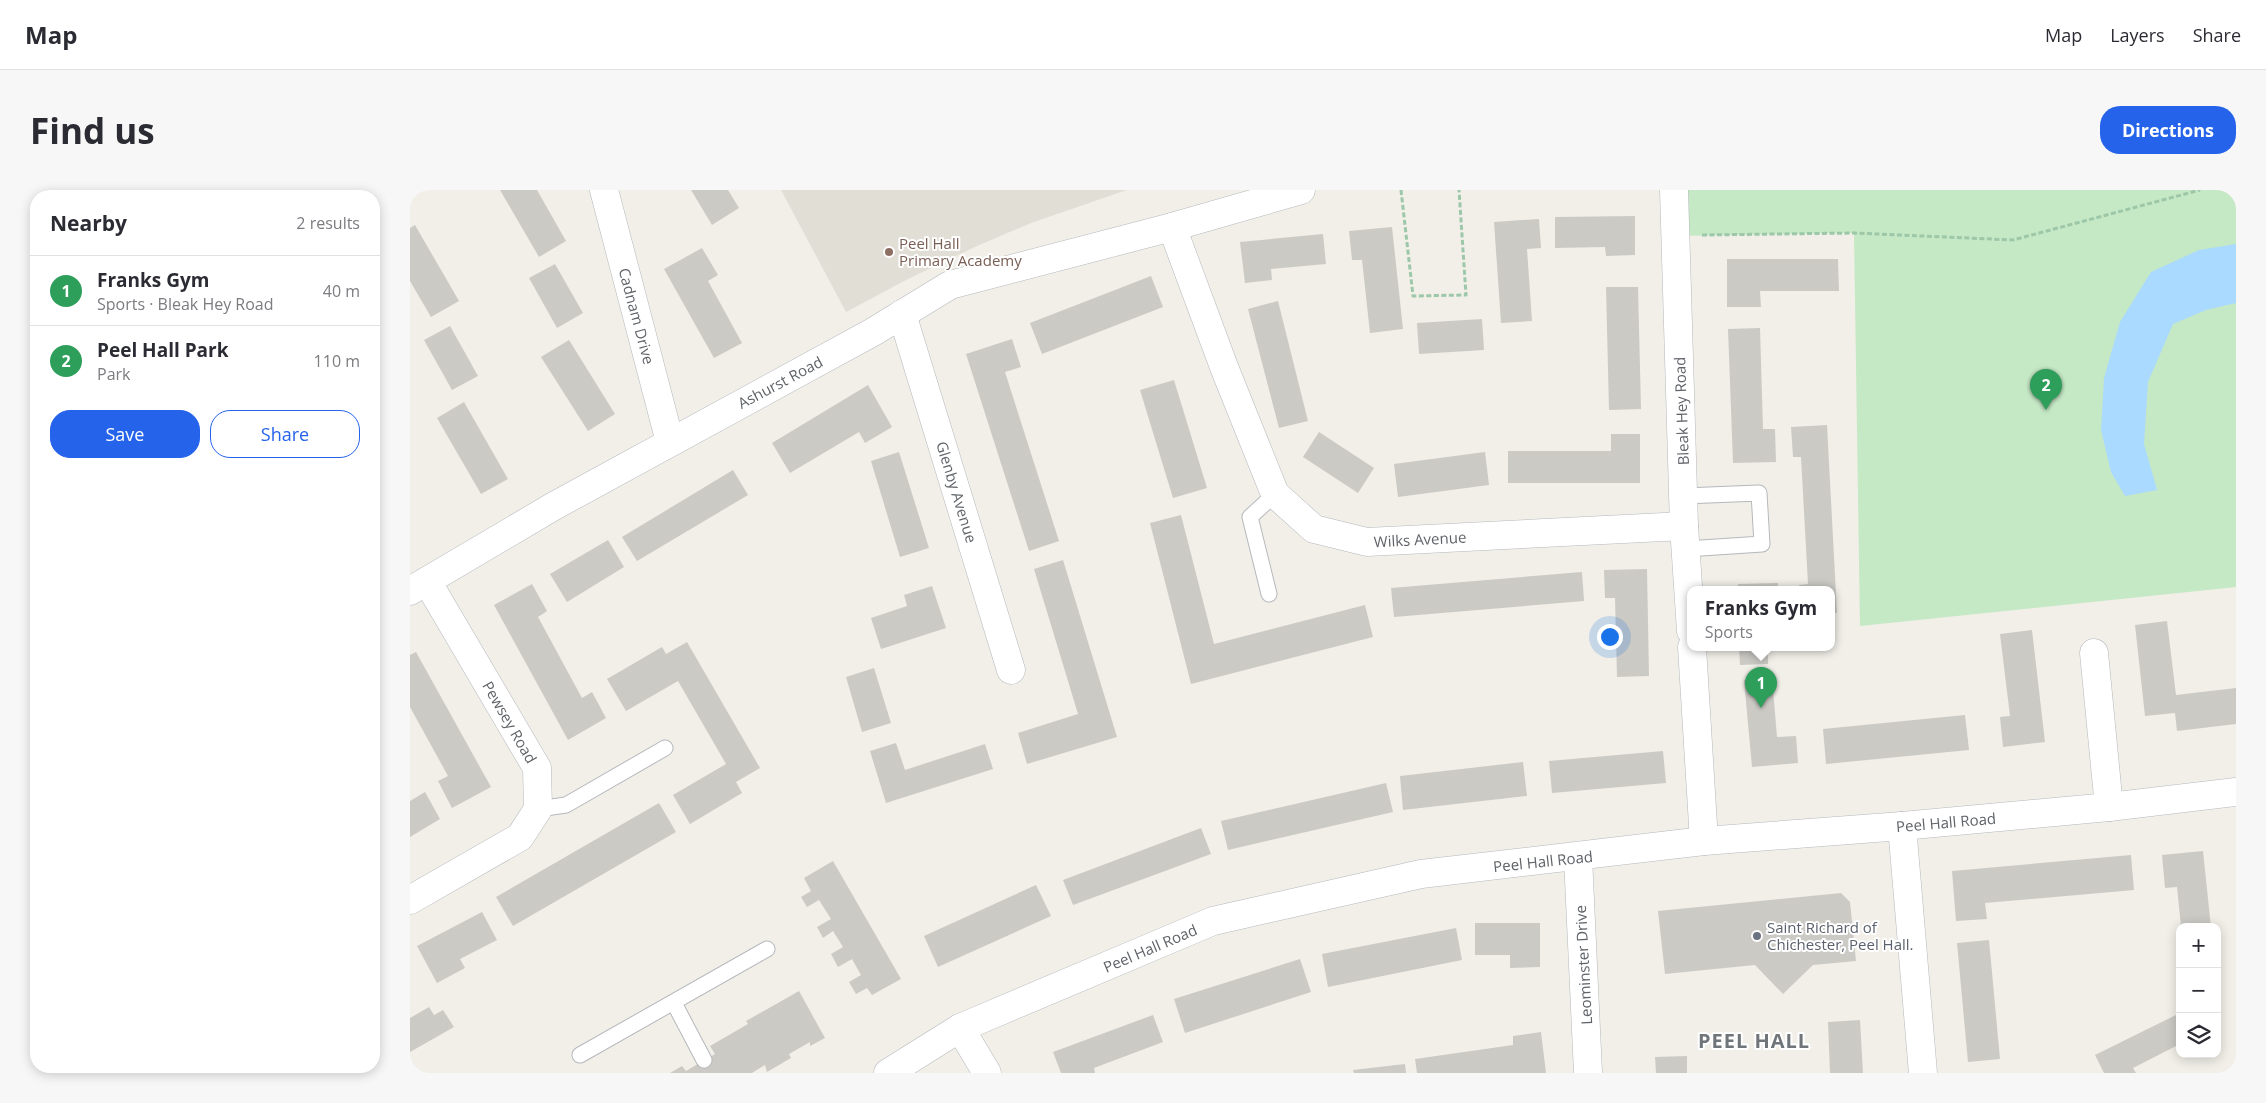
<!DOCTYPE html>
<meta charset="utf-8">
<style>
body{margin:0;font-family:"Open Sans",sans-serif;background:#f7f7f7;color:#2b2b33}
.controls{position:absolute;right:15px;bottom:15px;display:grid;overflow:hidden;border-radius:10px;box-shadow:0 2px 12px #0003}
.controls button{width:45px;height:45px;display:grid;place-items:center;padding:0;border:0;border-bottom:1px solid #e1e1e2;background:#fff;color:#2b2b33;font:25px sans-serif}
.you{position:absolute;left:1199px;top:446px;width:18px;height:18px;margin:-12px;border:4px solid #fff;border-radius:50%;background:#1a73e8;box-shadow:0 0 0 8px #1a73e833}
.badge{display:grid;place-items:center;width:32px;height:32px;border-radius:50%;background:#2563eb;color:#fff;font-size:16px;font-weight:700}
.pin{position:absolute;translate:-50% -41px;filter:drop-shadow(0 1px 2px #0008)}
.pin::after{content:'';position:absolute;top:26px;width:18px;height:15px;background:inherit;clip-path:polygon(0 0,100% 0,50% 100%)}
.popup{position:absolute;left:1277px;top:396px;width:148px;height:65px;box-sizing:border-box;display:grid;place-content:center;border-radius:10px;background:#fff;filter:drop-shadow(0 1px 4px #0005);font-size:16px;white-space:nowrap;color:#7c7c81}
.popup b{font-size:19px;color:#2b2b33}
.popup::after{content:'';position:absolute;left:50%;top:100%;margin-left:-10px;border:10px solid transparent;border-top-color:#fff}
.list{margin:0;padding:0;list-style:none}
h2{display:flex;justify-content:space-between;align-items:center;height:65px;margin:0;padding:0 20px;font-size:21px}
h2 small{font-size:16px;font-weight:400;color:#7c7c81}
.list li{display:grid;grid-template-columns:32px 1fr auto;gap:15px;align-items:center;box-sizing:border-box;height:70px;padding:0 20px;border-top:1px solid #e1e1e2}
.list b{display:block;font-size:19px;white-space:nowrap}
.list p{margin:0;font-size:16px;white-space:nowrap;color:#7c7c81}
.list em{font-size:16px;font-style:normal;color:#7c7c81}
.actions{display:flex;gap:10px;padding:15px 20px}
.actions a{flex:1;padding:11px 0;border:1px solid #2563eb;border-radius:20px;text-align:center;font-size:18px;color:#2563eb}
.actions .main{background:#2563eb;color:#fff}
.icon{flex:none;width:28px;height:28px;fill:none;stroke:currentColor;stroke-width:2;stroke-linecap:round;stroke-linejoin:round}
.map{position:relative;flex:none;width:1826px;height:883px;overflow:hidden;border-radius:20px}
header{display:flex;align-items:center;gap:30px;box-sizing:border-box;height:70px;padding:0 25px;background:#fff;border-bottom:1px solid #e1e1e2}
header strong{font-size:24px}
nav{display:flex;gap:28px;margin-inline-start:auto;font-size:18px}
.intro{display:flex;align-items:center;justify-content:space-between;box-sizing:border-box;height:120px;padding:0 30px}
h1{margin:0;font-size:35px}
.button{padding:12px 22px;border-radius:20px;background:#2563eb;color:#fff;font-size:18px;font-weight:700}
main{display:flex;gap:30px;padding:0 30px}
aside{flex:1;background:#fff;border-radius:20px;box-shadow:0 2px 12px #0003}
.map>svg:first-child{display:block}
</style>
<header>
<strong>Map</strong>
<nav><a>Map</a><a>Layers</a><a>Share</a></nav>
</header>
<div class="intro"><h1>Find us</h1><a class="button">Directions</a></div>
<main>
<aside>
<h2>Nearby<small>2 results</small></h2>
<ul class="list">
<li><span class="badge" style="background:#2e9e5b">1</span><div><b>Franks Gym</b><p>Sports · Bleak Hey Road</p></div><em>40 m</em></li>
<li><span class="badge" style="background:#2e9e5b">2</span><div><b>Peel Hall Park</b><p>Park</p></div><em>110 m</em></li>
</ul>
<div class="actions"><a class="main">Save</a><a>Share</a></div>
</aside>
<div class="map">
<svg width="1826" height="883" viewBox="0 0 1826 883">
<rect width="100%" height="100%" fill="#f1efe8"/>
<polygon fill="#e1ded6" points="371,0 717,0 621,33 567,56 498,89 436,122"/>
<polygon fill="#c5e8c5" points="1264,0 1826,0 1826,397 1450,436 1444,43 1265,46"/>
<polygon fill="#aadaff" points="1826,54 1826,113 1796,120 1763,134 1738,192 1734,254 1747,300 1715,306 1701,282 1691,240 1694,188 1710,132 1741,82 1789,60"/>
<g fill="#cccac5">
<polygon points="90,0 127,0 156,51 129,67"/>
<polygon points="281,0 318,0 329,18 302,35"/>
<polygon points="1225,26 1225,65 1196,66 1195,57 1145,58 1145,27"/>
<polygon points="1129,29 1131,58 1117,59 1122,131 1091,133 1084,32"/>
<polygon points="5,35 49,111 21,127 0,91 0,38"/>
<polygon points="982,37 993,139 960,143 952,70 942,70 939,41"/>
<polygon points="913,44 916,74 861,79 862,90 835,93 830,52"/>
<polygon points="292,58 308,85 298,91 332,153 304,168 254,79"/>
<polygon points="1317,69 1428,69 1429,101 1350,101 1351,117 1317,117"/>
<polygon points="145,74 173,123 147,138 119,88"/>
<polygon points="741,86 753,117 632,164 620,133"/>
<polygon points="1196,97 1228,97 1231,219 1199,220"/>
<polygon points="868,111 898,231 869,238 838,119"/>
<polygon points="1072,129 1074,160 1009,164 1007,133"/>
<polygon points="40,136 68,186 42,200 14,150"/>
<polygon points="1350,138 1353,239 1365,239 1366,272 1323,273 1318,139"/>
<polygon points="602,149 611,177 595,182 649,351 619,361 556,164"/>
<polygon points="159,150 205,224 178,241 131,167"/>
<polygon points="764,190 797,298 763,308 730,200"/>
<polygon points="458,195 482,237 455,253 449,242 380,283 362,253"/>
<polygon points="54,212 98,289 71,304 27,228"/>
<polygon points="1417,235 1427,423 1421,423 1421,399 1389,399 1389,395 1398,394 1391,267 1383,267 1381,237"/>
<polygon points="909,242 964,278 948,303 893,267"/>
<polygon points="1201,244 1230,244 1230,293 1098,293 1098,261 1201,261"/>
<polygon points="489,262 519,358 490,367 461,271"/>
<polygon points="1075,262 1079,295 988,307 984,274"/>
<polygon points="323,280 338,305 227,371 212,347"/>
<polygon points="771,325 804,454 955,415 963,447 781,494 740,333"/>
<polygon points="198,350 214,377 157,412 140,384"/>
<polygon points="653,370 707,547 617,574 608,543 668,524 624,379"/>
<polygon points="1237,379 1239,486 1207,487 1205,408 1195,408 1194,380"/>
<polygon points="1172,382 1174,411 984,427 981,398"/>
<polygon points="1368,393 1368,399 1328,399 1328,394"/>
<polygon points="122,394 137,421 128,427 172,508 182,502 196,528 158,550 84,415"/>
<polygon points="522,396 536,438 471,459 461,428 497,416 494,405"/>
<polygon points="1757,431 1766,505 1826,498 1826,534 1767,541 1765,523 1735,526 1725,435"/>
<polygon points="1622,440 1635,552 1593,557 1590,527 1600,526 1590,444"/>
<polygon points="277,452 350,578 326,592 332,603 280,634 263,605 316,574 268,491 216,521 197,489 252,457 256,464"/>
<polygon points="1329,457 1358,457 1358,474 1330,475"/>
<polygon points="6,462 81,597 42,618 28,591 38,586 0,517 0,465"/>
<polygon points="464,478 481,533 452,542 436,487"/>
<polygon points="1362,487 1367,547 1386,546 1388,573 1342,577 1334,490"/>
<polygon points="1555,525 1559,560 1416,574 1413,539"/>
<polygon points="486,553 495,580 575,554 583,579 476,613 460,561"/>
<polygon points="1253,561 1256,593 1142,603 1139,571"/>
<polygon points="1113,572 1117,606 993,620 990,586"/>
<polygon points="976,593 983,622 818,660 811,631"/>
<polygon points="15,602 30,629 0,647 0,611"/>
<polygon points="249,613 266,642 103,736 86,707"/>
<polygon points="791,638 801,664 663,715 653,690"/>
<polygon points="1793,661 1801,737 1771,737 1767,697 1755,698 1752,665"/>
<polygon points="1721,665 1724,700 1575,713 1577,729 1546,731 1542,681"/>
<polygon points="423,671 491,789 462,805 457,798 446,804 439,792 451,785 442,769 428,777 421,764 433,757 423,741 413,748 407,737 421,729 409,710 397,717 391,707 401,701 394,688"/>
<polygon points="626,695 641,726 528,777 514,746"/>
<polygon points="1431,703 1440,712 1446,771 1403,775 1373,804 1345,775 1255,784 1248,721"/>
<polygon points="72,722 87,750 50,769 55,778 27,793 7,756"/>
<polygon points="1065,733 1130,733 1130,777 1100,778 1100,765 1065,765"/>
<polygon points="1046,738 1052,770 918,797 912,764"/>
<polygon points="1579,750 1590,869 1558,872 1547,753"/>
<polygon points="890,769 901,802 775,843 764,809"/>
<polygon points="389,801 415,848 400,856 400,852 379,864 381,868 357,882 355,875 342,883 260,883 272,876 276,881 305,864 300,856 338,834 336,831"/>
<polygon points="19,817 24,825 33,820 44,837 0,862 0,828"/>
<polygon points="1770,823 1770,854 1723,878 1726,883 1694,883 1685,865"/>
<polygon points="743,825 753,852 684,878 685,883 651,883 643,862"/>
<polygon points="1450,830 1453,883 1420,883 1418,832"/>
<polygon points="1131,842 1136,883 1007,883 1005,869 1103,855 1103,846"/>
<polygon points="1277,866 1277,883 1246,883 1245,867"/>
<polygon points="995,874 996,883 944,883 943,880"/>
</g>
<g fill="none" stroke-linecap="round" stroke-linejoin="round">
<g stroke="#b5b8bc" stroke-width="17">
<g id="service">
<polyline points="1274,306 1349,303 1352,354 1276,359"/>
<polyline points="859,404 840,327 865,304"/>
<polyline points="128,619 156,615 255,558"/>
<polyline points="264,813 294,870"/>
<polyline points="170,865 357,759"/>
</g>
</g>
<g stroke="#b5b8bc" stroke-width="29">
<g id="minor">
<polyline points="194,0 260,252"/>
<polyline points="1264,0 1274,336 1281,441"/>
<polyline points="762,37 814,177 865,304 904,339 957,352 1274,336"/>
<polyline points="492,124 601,480"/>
<polyline points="0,401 144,316 463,142 540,95 762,37 891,0"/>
<polyline points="1282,457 1294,651"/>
<polyline points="1684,463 1699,617"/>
<polyline points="1492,636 1513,883"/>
<polyline points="1168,667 1178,883"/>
<polyline points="0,710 110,647 128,619 127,578 17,391"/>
<polyline points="550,838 577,883"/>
<polyline points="478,883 550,838 803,731 1011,684 1294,651 1492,636 1699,617 1826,602"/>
</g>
</g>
<g stroke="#9cc7a9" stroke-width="3" stroke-dasharray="5 2.5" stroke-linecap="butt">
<polyline points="991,0 1003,106 1056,105 1049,0"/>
<polyline points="1820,0 1826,4"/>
<polyline points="1292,45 1444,43 1603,50 1790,0"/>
</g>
<use href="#service" stroke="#fff" stroke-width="15"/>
<use href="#minor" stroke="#fff" stroke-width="28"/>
</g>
<circle fill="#8d6e63" stroke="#fff" stroke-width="2" cx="479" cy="62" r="5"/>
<circle fill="#6b7280" stroke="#fff" stroke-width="2" cx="1347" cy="746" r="5"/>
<g text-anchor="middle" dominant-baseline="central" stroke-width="4" stroke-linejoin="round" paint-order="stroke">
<g font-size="15" fill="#785e54" stroke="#fff" text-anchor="start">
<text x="489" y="53">Peel Hall<tspan x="489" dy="17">Primary Academy</tspan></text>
</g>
<g font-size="15" fill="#5f6368" stroke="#fff">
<text transform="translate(227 126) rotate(75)">Cadnam Drive</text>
<text transform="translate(370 192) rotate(-28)">Ashurst Road</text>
<text transform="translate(1271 221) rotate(-92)">Bleak Hey Road</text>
<text transform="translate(547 302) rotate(73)">Glenby Avenue</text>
<text transform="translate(1010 349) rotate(-3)">Wilks Avenue</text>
<text transform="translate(100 532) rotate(60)">Pewsey Road</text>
<text transform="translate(1536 632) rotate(-5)">Peel Hall Road</text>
<text transform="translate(1133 671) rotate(-6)">Peel Hall Road</text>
<text transform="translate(740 758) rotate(-23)">Peel Hall Road</text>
<text transform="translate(1173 775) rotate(-93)">Leominster Drive</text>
</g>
<g font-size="15" fill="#5b616d" stroke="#fff" text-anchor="start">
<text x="1357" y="737">Saint Richard of<tspan x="1357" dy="17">Chichester, Peel Hall.</tspan></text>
</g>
<g font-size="20" font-weight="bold" letter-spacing="1" fill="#70757a" stroke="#fff">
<text x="1344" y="850">PEEL HALL</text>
</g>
</g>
</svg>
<div class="controls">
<button>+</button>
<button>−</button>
<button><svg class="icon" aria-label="layers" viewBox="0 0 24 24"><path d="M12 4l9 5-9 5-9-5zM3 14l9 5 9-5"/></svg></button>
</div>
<div class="you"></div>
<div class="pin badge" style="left:1351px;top:518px;background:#2e9e5b">1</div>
<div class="popup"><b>Franks Gym</b>Sports</div>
<div class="pin badge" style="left:1636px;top:220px;background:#2e9e5b">2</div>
</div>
</main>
